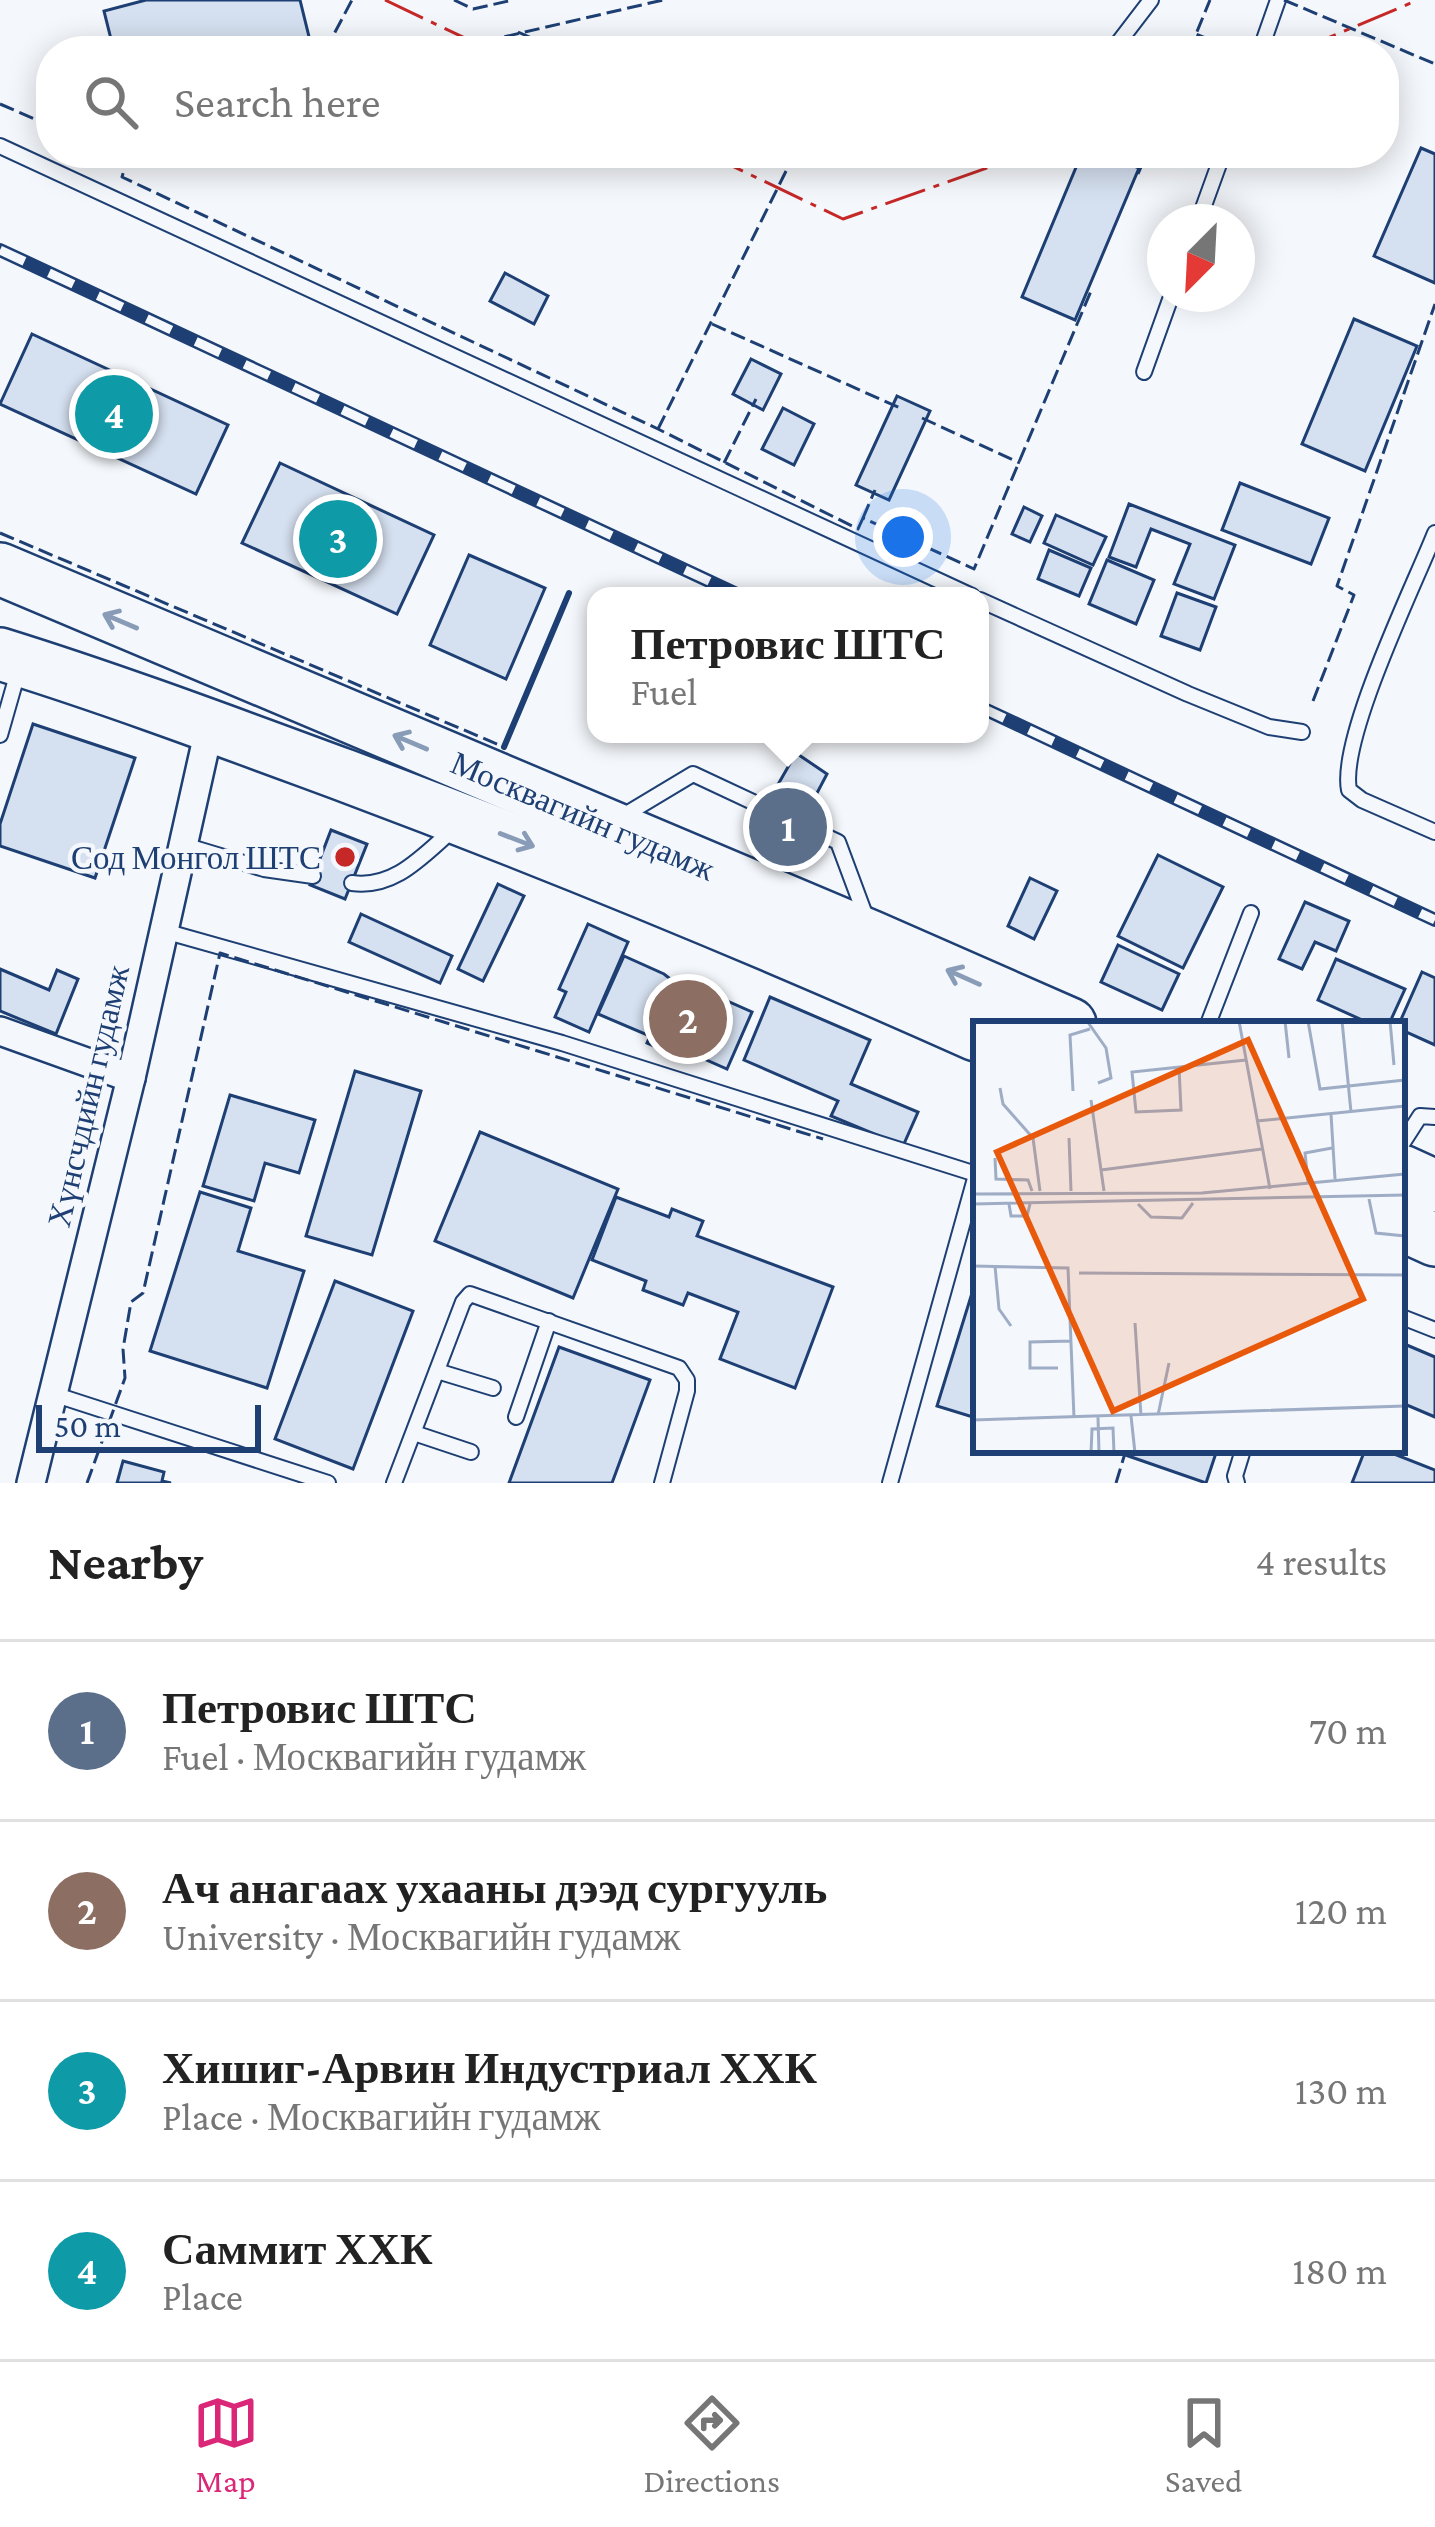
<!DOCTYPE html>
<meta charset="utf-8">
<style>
body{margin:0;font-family:"Crimson Pro",serif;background:#f6f6f6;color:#222}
.compass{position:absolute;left:1147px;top:204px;width:108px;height:108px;border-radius:50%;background:#fff;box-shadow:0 6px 30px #0003;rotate:204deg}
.scale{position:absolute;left:36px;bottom:30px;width:225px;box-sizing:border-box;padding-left:12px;border:6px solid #1d3f73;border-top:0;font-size:33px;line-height:42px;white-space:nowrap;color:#1d3f73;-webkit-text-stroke:9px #f4f7fb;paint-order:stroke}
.you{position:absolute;left:903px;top:537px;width:42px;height:42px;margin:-30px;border:9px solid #fff;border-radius:50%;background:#1a73e8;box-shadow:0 0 0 18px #1a73e833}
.badge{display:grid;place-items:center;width:78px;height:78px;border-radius:50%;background:#db2777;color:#fff;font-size:39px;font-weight:700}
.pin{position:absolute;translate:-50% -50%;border:6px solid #fff;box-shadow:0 3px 12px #0006}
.popup{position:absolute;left:587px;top:587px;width:402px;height:156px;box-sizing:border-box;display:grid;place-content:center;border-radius:24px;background:#fff;filter:drop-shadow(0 3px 9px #0005);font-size:39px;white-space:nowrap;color:#767676}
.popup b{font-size:45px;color:#222}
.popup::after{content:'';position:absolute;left:50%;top:100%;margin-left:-24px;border:24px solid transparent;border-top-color:#fff}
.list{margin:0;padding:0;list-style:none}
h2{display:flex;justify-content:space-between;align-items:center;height:156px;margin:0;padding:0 48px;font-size:51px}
h2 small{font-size:39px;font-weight:400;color:#767676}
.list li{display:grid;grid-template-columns:78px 1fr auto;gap:36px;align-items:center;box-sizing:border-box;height:180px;padding:0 48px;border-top:3px solid #e0e0e0}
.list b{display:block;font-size:45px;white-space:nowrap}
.list p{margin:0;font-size:39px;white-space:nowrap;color:#767676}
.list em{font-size:39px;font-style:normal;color:#767676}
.icon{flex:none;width:66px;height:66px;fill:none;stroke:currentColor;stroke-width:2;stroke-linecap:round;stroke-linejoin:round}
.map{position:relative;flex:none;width:1435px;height:1483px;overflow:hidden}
.search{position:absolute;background:#fff;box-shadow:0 6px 30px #0003;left:36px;right:36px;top:36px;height:132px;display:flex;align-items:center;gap:30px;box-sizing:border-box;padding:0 42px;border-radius:48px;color:#767676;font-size:45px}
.sheet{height:876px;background:#fff}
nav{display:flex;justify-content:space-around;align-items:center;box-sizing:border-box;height:168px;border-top:3px solid #e0e0e0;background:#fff;font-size:33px;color:#767676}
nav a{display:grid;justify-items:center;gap:6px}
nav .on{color:#db2777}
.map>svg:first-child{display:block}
</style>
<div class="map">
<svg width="1435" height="1483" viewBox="0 0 1435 1483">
<rect width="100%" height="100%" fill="#f4f7fb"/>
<g fill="#d5e0f0" stroke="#1d3f73" stroke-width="3">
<polygon points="146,0 300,0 311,45 287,51 114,51 104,11"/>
<polygon points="1198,35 1225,46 1223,51 1192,51"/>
<polygon points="1421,148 1435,154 1435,283 1374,256"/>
<polygon points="1082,153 1103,153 1139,168 1075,320 1022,297"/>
<polygon points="505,273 548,296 534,324 490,301"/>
<polygon points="1354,319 1417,346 1365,471 1302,444"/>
<polygon points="32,334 228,425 196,494 0,404"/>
<polygon points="751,359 781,374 763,410 733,394"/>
<polygon points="897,396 930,411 889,500 856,485"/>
<polygon points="783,408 814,424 794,465 762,449"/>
<polygon points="280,463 434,535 397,614 242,543"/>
<polygon points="1240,483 1329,518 1311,564 1222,530"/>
<polygon points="1129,504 1235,545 1214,599 1174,584 1190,544 1151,529 1136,567 1109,557"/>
<polygon points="1024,507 1042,516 1030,542 1012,534"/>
<polygon points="1056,515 1106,537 1093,565 1044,543"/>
<polygon points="1049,550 1091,568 1079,596 1038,579"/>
<polygon points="469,555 545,588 506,679 430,645"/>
<polygon points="1107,560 1154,580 1136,624 1089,604"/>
<polygon points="1177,593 1216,607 1200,650 1161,636"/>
<polygon points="33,724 135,758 95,878 0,846 0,824"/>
<polygon points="796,753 827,774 805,816 768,802"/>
<polygon points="331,830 367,844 345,899 310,885"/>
<polygon points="1158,855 1223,887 1183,968 1118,936"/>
<polygon points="1030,878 1057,891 1034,939 1008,926"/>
<polygon points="498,884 524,896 483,981 458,969"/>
<polygon points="1305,902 1349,921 1336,951 1315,942 1302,969 1279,959"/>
<polygon points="361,914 452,956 440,983 349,942"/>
<polygon points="588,924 628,942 589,1032 555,1017 566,992 559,989"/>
<polygon points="1118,945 1179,974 1162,1010 1101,982"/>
<polygon points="624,956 664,974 678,985 675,991 689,997 691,992 702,997 709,993 752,1012 727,1069 677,1047 674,1055 647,1043 650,1036 598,1014"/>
<polygon points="1336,959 1405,989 1389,1024 1371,1024 1318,1000"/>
<polygon points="0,969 49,990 57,970 78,979 56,1034 0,1011"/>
<polygon points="1422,972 1435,978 1435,1045 1402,1030 1399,1024"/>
<polygon points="770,997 870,1040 851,1084 918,1112 903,1146 831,1116 838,1101 744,1060"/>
<polygon points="355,1071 421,1091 372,1255 306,1236"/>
<polygon points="230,1095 315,1120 299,1173 265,1163 254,1201 203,1186"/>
<polygon points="480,1132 618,1189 573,1298 435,1241"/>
<polygon points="200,1192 251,1208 238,1251 304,1271 267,1388 150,1351"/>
<polygon points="616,1197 669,1217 672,1209 703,1221 697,1236 833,1287 795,1388 720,1359 738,1312 688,1293 683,1305 643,1290 646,1281 592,1260"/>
<polygon points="335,1281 413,1311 353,1469 275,1439"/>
<polygon points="972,1293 976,1294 976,1418 937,1406"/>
<polygon points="1402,1343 1435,1357 1435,1417 1402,1403"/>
<polygon points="559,1347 650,1380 612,1483 509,1483"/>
<polygon points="1111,1450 1217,1450 1206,1483"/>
<polygon points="1365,1450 1384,1450 1435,1470 1435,1483 1352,1483"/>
<polygon points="123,1461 164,1472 162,1481 171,1483 117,1483"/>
</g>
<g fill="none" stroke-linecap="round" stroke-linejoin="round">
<g stroke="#1d3f73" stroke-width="18">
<g id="lane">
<polyline points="1112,51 1151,0"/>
<polyline points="1260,51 1278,0"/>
<polyline points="0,146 972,596"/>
<polyline points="1198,222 1223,153"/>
<polyline points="1144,372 1172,294"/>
<path d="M1435 533C1413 588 1339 739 1349 790L1362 800 1435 832"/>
<polyline points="980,600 1188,694 1269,727 1302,732"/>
<polyline points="0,735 18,672"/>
<polyline points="623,816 693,774 838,842 867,920"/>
<polyline points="184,845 264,869 313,876"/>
<path d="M352 883C396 889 424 854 456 827"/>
<polyline points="164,931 562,1043 976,1174"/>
<polyline points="1208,1024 1251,913"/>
<polyline points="1402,1144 1420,1116 1435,1117"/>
<polyline points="1402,1317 1435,1330"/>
<polyline points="437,1371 493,1388"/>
<polyline points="53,1394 328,1483"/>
<polyline points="516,1417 549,1321"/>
<polyline points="414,1433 471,1452"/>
<polyline points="394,1483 463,1302 470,1294 679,1368 687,1380 687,1391 662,1483"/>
<polyline points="890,1483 976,1175"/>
<polyline points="1237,1483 1235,1476 1243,1450"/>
</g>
</g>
<g stroke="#1d3f73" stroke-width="32">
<g id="street">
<polyline points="0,1031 131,1078"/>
<polyline points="31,1483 131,1078 210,725"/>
</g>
</g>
<g stroke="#1d3f73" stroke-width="56">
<g id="highway">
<path id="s1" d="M0 569 872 937 1070 1024"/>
<path d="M0 654C116 690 230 733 344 775 558 855 768 942 976 1035"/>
<polyline points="1402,1171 1435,1186"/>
<polyline points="1402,1225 1435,1240"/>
</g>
</g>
<use href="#lane" stroke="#f4f7fb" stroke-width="14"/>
<use href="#street" stroke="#f4f7fb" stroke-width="27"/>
<use href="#highway" stroke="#f4f7fb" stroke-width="51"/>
<g stroke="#1d3f73" stroke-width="14">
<g id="rail">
<polyline points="0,250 741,596"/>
<polyline points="980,707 1435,920"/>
</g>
</g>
<use href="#rail" stroke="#f4f7fb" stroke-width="9" stroke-dasharray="27" stroke-linecap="butt"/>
<g stroke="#1d3f73" stroke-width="3" stroke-dasharray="15 6" stroke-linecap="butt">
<polyline points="454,0 473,9 513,0"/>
<polyline points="1284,0 1435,64"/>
<polyline points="518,32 561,51"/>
<polyline points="325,51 352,0"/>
<polyline points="443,51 663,0"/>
<polyline points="1189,51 1210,0"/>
<polyline points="0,104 51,126"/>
<polyline points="129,153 122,177 658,429 858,529 863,518 974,569 1091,291"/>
<polyline points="1138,174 1147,153"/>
<polyline points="712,324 900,408"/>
<polyline points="922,418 1020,463"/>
<polyline points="658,429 794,155 788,153"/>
<polyline points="724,463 756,399"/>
<polyline points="863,518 875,490"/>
<polyline points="0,533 504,747"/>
<polyline points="1313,701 1354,595 1337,586 1435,304"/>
<polyline points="87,1483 125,1378 123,1349 131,1302 143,1293 220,953 823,1139"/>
<polyline points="1116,1483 1126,1450"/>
</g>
<polyline stroke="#1d3f73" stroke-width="6" points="504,747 569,593"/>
<g stroke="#c62828" stroke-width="3" stroke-dasharray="42 9 6 9" stroke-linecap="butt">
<polyline points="385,0 492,51"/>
<polyline points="1297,51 1418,0"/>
<polyline points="705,153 843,219 1029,153"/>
</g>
</g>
<defs><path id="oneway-shaft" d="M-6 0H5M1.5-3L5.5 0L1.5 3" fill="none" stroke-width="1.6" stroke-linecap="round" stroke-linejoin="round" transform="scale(3)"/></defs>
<g stroke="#889bb7">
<use href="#oneway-shaft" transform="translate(120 621) rotate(-157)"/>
<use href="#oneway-shaft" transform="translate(410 742) rotate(-157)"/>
<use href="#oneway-shaft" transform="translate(517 840) rotate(21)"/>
<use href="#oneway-shaft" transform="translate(963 977) rotate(-156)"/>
</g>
<circle fill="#c62828" stroke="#f4f7fb" stroke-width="4.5" cx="345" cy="857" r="12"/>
<g text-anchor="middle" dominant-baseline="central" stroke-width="9" stroke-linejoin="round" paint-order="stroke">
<g font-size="33" fill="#1d3f73" stroke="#f4f7fb">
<text stroke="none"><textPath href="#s1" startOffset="633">Москвагийн гудамж</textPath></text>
<text transform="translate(88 1096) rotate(-77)">Хүнсчдийн гудамж</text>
</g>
<g font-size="33" fill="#1d3f73" stroke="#f4f7fb" text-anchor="end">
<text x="321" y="857">Сод Монгол ШТС</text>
</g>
</g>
<g transform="translate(973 1021)">
<rect width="432" height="432" fill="#f4f7fb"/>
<path fill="none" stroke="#9eadc5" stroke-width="3" d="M114 0 133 27 138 57 125 62M266 0 297 168M312 0 316 37M335 0 347 68 432 59M369 0 378 91M417 0 421 44M206 46 208 89 163 91 159 51 188 48 273 39M27 67 30 83 60 117 67 170M100 70 97 14 117 8M118 79 131 170M358 93 362 158M284 100 432 85M96 117 98 170M22 137 23 158 55 159 59 170M128 149 289 128M335 161 332 132 359 127M0 173 229 172 432 153M396 178 403 212 432 215M0 183 432 174M36 183 38 195H54L57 183M165 183 178 196 209 197 220 182M0 245 95 247 101 397M22 245 26 288 38 305M106 252 432 254M162 302 168 395M85 347H57V321L99 320M185 394 196 342M158 395 162 432M125 396 126 432M0 399 432 385M118 432 119 408 140 407 141 432"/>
<path fill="#e8590c" fill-opacity="0.15" stroke="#e8590c" stroke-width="6" d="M275 19 390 278 140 390 24 131Z"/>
<rect width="432" height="432" fill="none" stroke="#1d3f73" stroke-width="6"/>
</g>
</svg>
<svg class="compass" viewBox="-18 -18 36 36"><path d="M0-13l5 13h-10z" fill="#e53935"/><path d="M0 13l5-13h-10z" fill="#767676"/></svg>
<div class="scale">50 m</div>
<div class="you"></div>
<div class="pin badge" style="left:788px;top:827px;background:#5c6f8a">1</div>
<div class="popup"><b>Петровис ШТС</b>Fuel</div>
<div class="pin badge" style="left:688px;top:1019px;background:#8d6e63">2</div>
<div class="pin badge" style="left:338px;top:539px;background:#0f9aa8">3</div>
<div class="pin badge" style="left:114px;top:414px;background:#0f9aa8">4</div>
<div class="search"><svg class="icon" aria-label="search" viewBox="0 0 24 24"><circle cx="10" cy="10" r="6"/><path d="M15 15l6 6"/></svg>Search here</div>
</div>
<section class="sheet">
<h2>Nearby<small>4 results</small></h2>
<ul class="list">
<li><span class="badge" style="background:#5c6f8a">1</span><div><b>Петровис ШТС</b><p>Fuel · Москвагийн гудамж</p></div><em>70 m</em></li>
<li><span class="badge" style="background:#8d6e63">2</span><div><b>Ач анагаах ухааны дээд сургууль</b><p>University · Москвагийн гудамж</p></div><em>120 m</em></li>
<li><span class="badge" style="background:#0f9aa8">3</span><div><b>Хишиг-Арвин Индустриал ХХК</b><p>Place · Москвагийн гудамж</p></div><em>130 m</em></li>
<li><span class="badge" style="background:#0f9aa8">4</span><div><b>Саммит ХХК</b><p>Place</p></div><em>180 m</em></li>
</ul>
</section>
<nav>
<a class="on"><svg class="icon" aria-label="map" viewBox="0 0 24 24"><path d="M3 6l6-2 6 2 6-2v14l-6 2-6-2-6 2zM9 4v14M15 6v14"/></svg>Map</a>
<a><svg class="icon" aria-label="directions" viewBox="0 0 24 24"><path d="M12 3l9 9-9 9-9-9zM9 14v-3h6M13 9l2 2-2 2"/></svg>Directions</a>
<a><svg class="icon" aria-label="saved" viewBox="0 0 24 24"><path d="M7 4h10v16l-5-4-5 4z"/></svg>Saved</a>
</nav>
